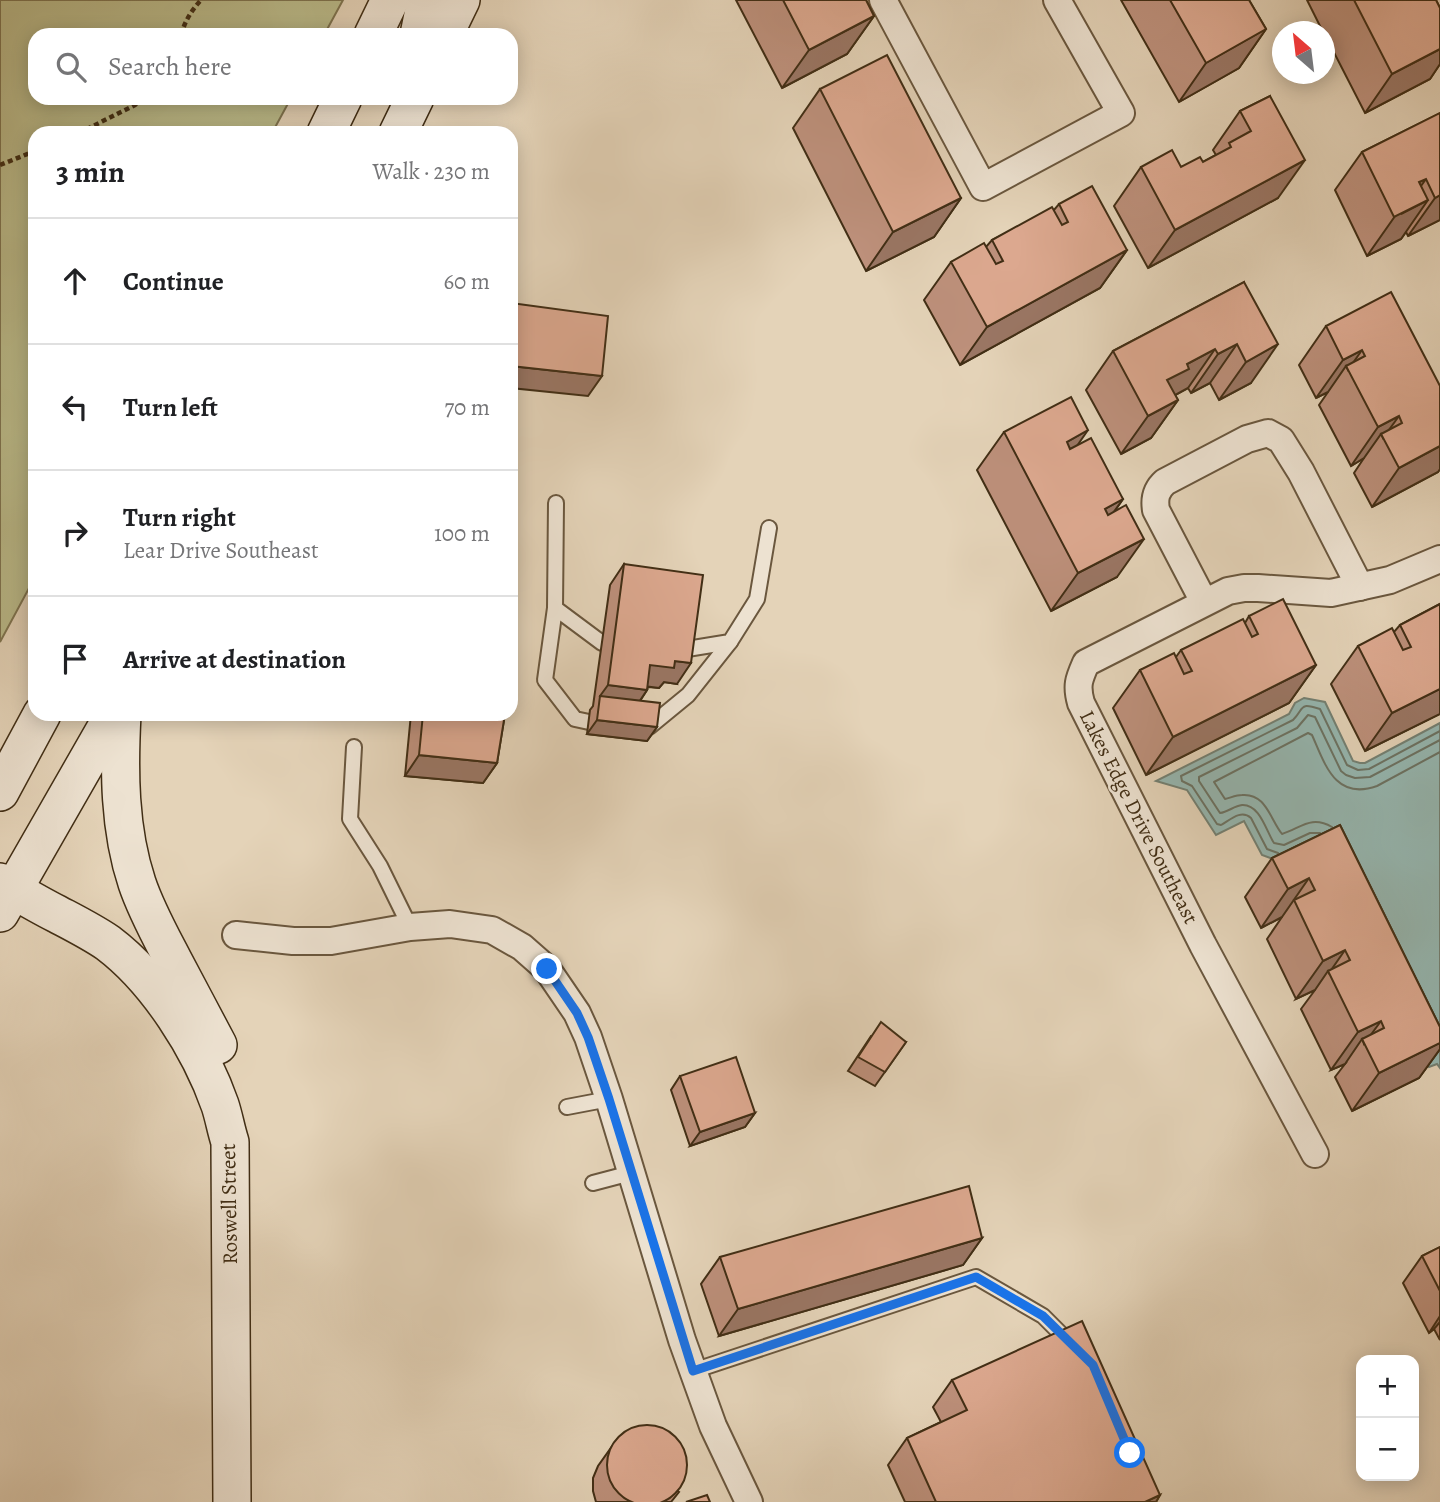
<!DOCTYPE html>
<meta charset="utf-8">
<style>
body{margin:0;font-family:Alegreya,serif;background:#f2f2f2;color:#202124}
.controls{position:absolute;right:21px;bottom:21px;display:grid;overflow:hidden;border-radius:14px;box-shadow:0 4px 18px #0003}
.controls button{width:63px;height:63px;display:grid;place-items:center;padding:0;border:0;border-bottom:2px solid #e0e0e0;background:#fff;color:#202124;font:35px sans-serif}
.compass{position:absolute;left:1272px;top:21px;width:63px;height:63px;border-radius:50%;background:#fff;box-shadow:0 4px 18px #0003;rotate:332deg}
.stop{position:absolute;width:21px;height:21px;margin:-16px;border:5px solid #1a73e8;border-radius:50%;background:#fff}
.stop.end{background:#1a73e8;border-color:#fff;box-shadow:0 2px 7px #0008}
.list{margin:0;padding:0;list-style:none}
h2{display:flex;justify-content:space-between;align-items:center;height:91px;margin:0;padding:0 28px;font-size:30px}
h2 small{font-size:23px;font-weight:400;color:#757577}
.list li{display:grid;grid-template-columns:46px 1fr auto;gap:21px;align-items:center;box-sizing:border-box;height:126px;padding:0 28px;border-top:2px solid #e0e0e0}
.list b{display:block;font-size:26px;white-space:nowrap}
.list p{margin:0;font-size:23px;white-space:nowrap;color:#757577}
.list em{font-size:23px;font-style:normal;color:#757577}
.icon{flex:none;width:38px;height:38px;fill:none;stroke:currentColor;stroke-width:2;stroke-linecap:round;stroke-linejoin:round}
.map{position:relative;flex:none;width:1440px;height:1502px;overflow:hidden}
.search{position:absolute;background:#fff;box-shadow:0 4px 18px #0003;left:28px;top:28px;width:490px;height:77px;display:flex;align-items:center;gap:18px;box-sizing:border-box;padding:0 24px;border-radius:21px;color:#757577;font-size:26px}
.panel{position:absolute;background:#fff;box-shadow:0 4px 18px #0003;left:28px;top:126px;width:490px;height:595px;border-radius:21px}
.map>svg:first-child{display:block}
</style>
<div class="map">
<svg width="1440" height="1502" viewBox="0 0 1440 1502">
<rect width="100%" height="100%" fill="#e4d3b8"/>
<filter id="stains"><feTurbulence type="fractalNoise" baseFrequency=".00286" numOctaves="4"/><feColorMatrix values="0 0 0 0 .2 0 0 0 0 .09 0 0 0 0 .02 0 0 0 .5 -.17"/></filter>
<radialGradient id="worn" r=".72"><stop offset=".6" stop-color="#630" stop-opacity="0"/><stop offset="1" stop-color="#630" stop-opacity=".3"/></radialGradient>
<polygon fill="#babb8b" stroke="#7e7450" stroke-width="2" points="0,0 343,0 324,35 35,35 35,98 291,98 272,133 35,133 35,577 0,642"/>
<polygon fill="#95b7b1" stroke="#738073" stroke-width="2" points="1304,698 1325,702 1353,761 1360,763 1365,763 1440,723 1440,1068 1437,1064 1429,1067 1366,945 1284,863 1262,855 1244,821 1216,835 1187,790 1156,781 1289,714 1295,703"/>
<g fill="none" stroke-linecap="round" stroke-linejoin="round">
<g stroke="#6b7263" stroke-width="2">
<path d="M1332 827C1311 815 1301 828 1282 834 1270 819 1266 793 1242 795 1236 795 1230 798 1225 799L1214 782 1308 733 1312 735C1325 764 1335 801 1377 786L1440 752"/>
<path d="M1320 833H1310L1284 845 1274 843C1266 831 1260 804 1242 805 1234 806 1228 812 1220 813L1199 781V777L1297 728 1308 715 1315 717 1341 771 1346 775 1355 778 1370 777 1440 740"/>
<path d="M1278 853 1267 849 1251 818C1241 809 1230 820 1221 825L1217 824 1192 786 1182 781 1181 776 1293 720C1305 708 1298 702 1320 709L1347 765 1358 770 1369 769 1440 731"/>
</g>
<g stroke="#6a573e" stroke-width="18">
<g id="lane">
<polyline points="556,503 555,608 602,643"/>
<polyline points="555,608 545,680 575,719 589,722"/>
<polyline points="681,650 730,642 757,599 769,528"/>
<polyline points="649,727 688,695 730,642"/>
<polyline points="354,747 350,819 380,866 410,927"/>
<polyline points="567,1107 609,1099"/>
<polyline points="593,1183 631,1173"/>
<polyline points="693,1371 976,1277 1043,1316 1071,1344"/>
</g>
</g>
<g stroke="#6a573e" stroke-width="30">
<g id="street">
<polyline points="883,0 983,187 1121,113 1057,0"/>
<path d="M1204 602 1156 510C1154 498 1156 490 1165 482L1247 439 1268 433 1281 440 1301 472 1360 587"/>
<polyline points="236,935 293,941 331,941 410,927 450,924 492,930 522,947 547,969 577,1013 588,1037 609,1099 682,1340 713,1426 749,1502"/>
<path d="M1315 1154 1203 945 1081 703C1076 685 1079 679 1086 663L1228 591 1244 588H1258L1331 593 1390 580 1440 559"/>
</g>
</g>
<g stroke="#412e15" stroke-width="40">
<g id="secondary">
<polyline points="373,35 390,0"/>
<polyline points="419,35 426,0"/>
<polyline points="444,35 461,0"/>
<polyline points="326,133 343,98"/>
<polyline points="398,133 415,98"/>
<path d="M122 714C119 770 119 829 137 883 146 910 160 935 173 960 188 988 203 1017 218 1045"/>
<polyline points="0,792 42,714"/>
<path d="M0 882C19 893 37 904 57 914 74 923 92 932 108 943 157 980 200 1048 220 1105 224 1117 226 1130 230 1142L232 1502"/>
<polyline points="0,913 114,714"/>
</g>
</g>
<g stroke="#412e15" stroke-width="4.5" stroke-dasharray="5 3.5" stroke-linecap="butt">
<path d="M181 35C185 21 191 11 201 0"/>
<polyline points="79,133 135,105 145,98"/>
<polyline points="0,165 35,151"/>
</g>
<use href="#lane" stroke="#ede2d1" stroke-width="14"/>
<use href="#street" stroke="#ede2d1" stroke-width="26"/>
<use href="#secondary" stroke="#ede2d1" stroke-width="37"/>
</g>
<g fill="#bd907b" stroke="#412e15" stroke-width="2">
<polygon points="736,0 866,0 874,16 847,54 782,88"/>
<polygon points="1121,0 1249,0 1266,29 1239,68 1179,102"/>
<polygon points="1307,0 1436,0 1440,8 1440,64 1430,79 1365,113 1325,35 1325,32 1323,32"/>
<polygon points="820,89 961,198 934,237 866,271 793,128"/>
<polygon points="1270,96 1278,198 1148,268 1114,206 1141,167 1181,167 1203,162 1216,155 1213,150 1240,111"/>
<polygon points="1440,113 1440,220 1408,236 1406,232 1401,239 1367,256 1335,190 1362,152"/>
<polygon points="1059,204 1127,250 1100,288 960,365 924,300 951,262 986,247 992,240 1054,210"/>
<polygon points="1244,282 1251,383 1219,400 1210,383 1191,393 1188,388 1175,395 1178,400 1151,438 1121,454 1086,390 1113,351"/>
<polygon points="1326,326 1440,386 1440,469 1438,472 1372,507 1354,473 1364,458 1351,466 1319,405 1328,392 1316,398 1299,365"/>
<polygon points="1004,432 1078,445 1123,499 1114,512 1117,577 1051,611 977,470"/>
<polygon points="624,564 677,684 664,682 659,688 648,687 647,690 640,701 657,727 647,741 587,734 590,710 593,706 610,585"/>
<polygon points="1440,604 1440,714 1365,751 1331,684 1358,646 1394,632 1400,625"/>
<polygon points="1249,616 1316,665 1289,703 1146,775 1113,708 1140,670 1176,657 1181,650 1245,623"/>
<polygon points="411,714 505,714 497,763 483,783 405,776"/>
<polygon points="1340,825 1440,1027 1440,1049 1419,1078 1352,1111 1335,1077 1345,1064 1331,1070 1301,1009 1315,990 1296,999 1267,939 1282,917 1261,928 1245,897 1272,858"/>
<polygon points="871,1036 906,1042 875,1086 848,1071"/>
<polygon points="680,1076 755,1113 745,1127 690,1146 671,1090"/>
<polygon points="982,1238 963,1265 719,1336 701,1284 720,1257"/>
<polygon points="1440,1247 1440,1340 1434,1329 1429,1333 1403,1283 1422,1256"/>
<polygon points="952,1380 1160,1495 1156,1502 905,1502 888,1465 907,1438 941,1422 933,1407"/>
<polygon points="613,1445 679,1492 671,1502 596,1502 593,1491 593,1478 598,1466"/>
</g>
<g fill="#9a7664" stroke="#412e15" stroke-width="2">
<polygon points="874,16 847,54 782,88 809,50"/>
<polygon points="1266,29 1239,68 1179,102 1206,63"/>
<polygon points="1440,49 1440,64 1430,79 1365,113 1392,74"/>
<polygon points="1305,160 1278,198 1148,268 1175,230"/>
<polygon points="1426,179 1401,214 1428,200 1401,239 1367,256 1419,182"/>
<polygon points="1440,195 1440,220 1408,236 1435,198"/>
<polygon points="961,198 934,237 866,271 893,232"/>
<polygon points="1127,250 1100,288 960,365 987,327"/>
<polygon points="1237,344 1210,383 1191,393 1218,354"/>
<polygon points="1278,344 1251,383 1219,400 1246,362"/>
<polygon points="1215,349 1188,388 1168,399 1167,380 1187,364"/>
<polygon points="1362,350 1348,370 1346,366 1328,392 1316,398 1343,360"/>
<polygon points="511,366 602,376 588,396 511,388"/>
<polygon points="1178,400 1151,438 1121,454 1148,416"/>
<polygon points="1399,416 1383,438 1381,434 1364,458 1351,466 1378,427"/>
<polygon points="1088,430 1061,469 1067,442"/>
<polygon points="1440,446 1440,469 1438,472 1372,507 1399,468"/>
<polygon points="1123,499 1096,537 1105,509"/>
<polygon points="1144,539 1117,577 1051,611 1078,573"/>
<polygon points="675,661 691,663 677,684 664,682 659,688 636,685 650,665"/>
<polygon points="1316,665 1289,703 1146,775 1173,737"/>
<polygon points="608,685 647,690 633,711 600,696"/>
<polygon points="1440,689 1440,714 1365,751 1392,713"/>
<polygon points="597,720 657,727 647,741 587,734"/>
<polygon points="419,755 497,763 483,783 405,776"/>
<polygon points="1309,878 1282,917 1261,928 1288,889"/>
<polygon points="1345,950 1329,973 1328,971 1315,990 1296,999 1323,961"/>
<polygon points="1381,1021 1364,1044 1362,1039 1345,1064 1331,1070 1358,1032"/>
<polygon points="1440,1043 1440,1049 1419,1078 1352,1111 1379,1073"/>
<polygon points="755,1113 745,1127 690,1146 700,1132"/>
<polygon points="982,1238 963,1265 719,1336 738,1309"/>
<polygon points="1440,1316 1440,1322 1434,1329 1429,1333"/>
<polygon points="1160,1495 1156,1502 1145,1502"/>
</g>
<g fill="#dca88f" stroke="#412e15" stroke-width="2">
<polygon points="783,0 866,0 874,16 809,50"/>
<polygon points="1170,0 1249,0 1266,29 1206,63"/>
<polygon points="1354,0 1436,0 1440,8 1440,49 1392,74"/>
<polygon points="887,55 961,198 893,232 820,89"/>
<polygon points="1270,96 1305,160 1175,230 1141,167 1172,150 1181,167 1200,157 1203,162 1231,147 1229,143 1251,131 1240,111"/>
<polygon points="1440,113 1440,195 1435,198 1426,179 1419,182 1428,200 1394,217 1362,152"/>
<polygon points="1092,186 1127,250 987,327 951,262 984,243 996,264 1003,261 992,240 1052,207 1062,225 1068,222 1059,204"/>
<polygon points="1244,282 1278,344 1246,362 1237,344 1218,354 1215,349 1187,364 1189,369 1167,380 1178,400 1148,416 1113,351"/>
<polygon points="1391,292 1440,386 1440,446 1399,468 1381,434 1402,423 1399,416 1378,427 1346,366 1365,356 1362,350 1343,360 1326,326"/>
<polygon points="511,303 608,316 602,376 511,366"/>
<polygon points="1071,397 1088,430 1067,442 1070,449 1091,438 1123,499 1105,509 1108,515 1126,505 1144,539 1078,573 1004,432"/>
<polygon points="624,564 703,575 691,663 675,661 674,668 650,665 647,690 608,685"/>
<polygon points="1283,599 1316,665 1173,737 1140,670 1174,653 1184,674 1192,671 1181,650 1243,619 1252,637 1258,634 1249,616"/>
<polygon points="1440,604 1440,689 1392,713 1358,646 1392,628 1403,650 1411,647 1400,625"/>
<polygon points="600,696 660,703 657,727 597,720"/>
<polygon points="423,714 505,714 497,763 419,755"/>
<polygon points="1340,825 1440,1027 1440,1043 1379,1073 1362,1039 1384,1028 1381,1021 1358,1032 1328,971 1350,960 1345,950 1323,961 1294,900 1315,890 1309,878 1288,889 1272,858"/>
<polygon points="881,1022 906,1042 885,1072 858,1057"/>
<polygon points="736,1057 755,1113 700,1132 680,1076"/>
<polygon points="969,1186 982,1238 738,1309 720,1257"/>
<polygon points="1440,1247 1440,1291 1422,1256"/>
<polygon points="1082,1321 1160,1495 1145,1502 936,1502 907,1438 967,1410 952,1380"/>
<circle cx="647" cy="1465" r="40"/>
<polygon points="707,1495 710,1502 686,1502"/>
</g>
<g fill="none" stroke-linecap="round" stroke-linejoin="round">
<polyline stroke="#1a73e8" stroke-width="9" points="547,969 577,1013 588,1037 609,1099 693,1371 976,1277 1043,1316 1093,1365 1130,1453"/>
</g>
<g text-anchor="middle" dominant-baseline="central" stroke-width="5" stroke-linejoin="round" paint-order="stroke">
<g font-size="21" fill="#412e15" stroke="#ede2d1">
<text transform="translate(1139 817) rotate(63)">Lakes Edge Drive Southeast</text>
<text transform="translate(229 1204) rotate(-91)">Roswell Street</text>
</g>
</g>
<rect width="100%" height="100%" filter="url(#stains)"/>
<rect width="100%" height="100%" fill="url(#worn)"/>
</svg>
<div class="controls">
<button>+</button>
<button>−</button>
</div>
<svg class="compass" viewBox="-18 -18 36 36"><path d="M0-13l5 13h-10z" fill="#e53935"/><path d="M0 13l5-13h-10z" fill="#757577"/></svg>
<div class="stop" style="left:1130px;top:1453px"></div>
<div class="stop end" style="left:547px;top:969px"></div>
<div class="search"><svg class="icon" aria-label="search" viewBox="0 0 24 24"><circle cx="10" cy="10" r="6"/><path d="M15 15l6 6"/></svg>Search here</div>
<section class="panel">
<h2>3 min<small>Walk · 230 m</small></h2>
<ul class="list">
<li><svg class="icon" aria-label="ahead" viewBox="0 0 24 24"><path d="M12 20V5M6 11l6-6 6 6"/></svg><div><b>Continue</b></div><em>60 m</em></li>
<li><svg class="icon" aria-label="left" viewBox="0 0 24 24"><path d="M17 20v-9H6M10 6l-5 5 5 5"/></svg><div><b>Turn left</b></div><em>70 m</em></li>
<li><svg class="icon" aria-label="right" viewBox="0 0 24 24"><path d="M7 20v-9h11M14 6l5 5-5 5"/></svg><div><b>Turn right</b><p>Lear Drive Southeast</p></div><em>100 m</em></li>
<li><svg class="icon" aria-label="arrive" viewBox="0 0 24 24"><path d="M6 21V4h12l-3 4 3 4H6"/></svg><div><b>Arrive at destination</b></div></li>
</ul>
</section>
</div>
